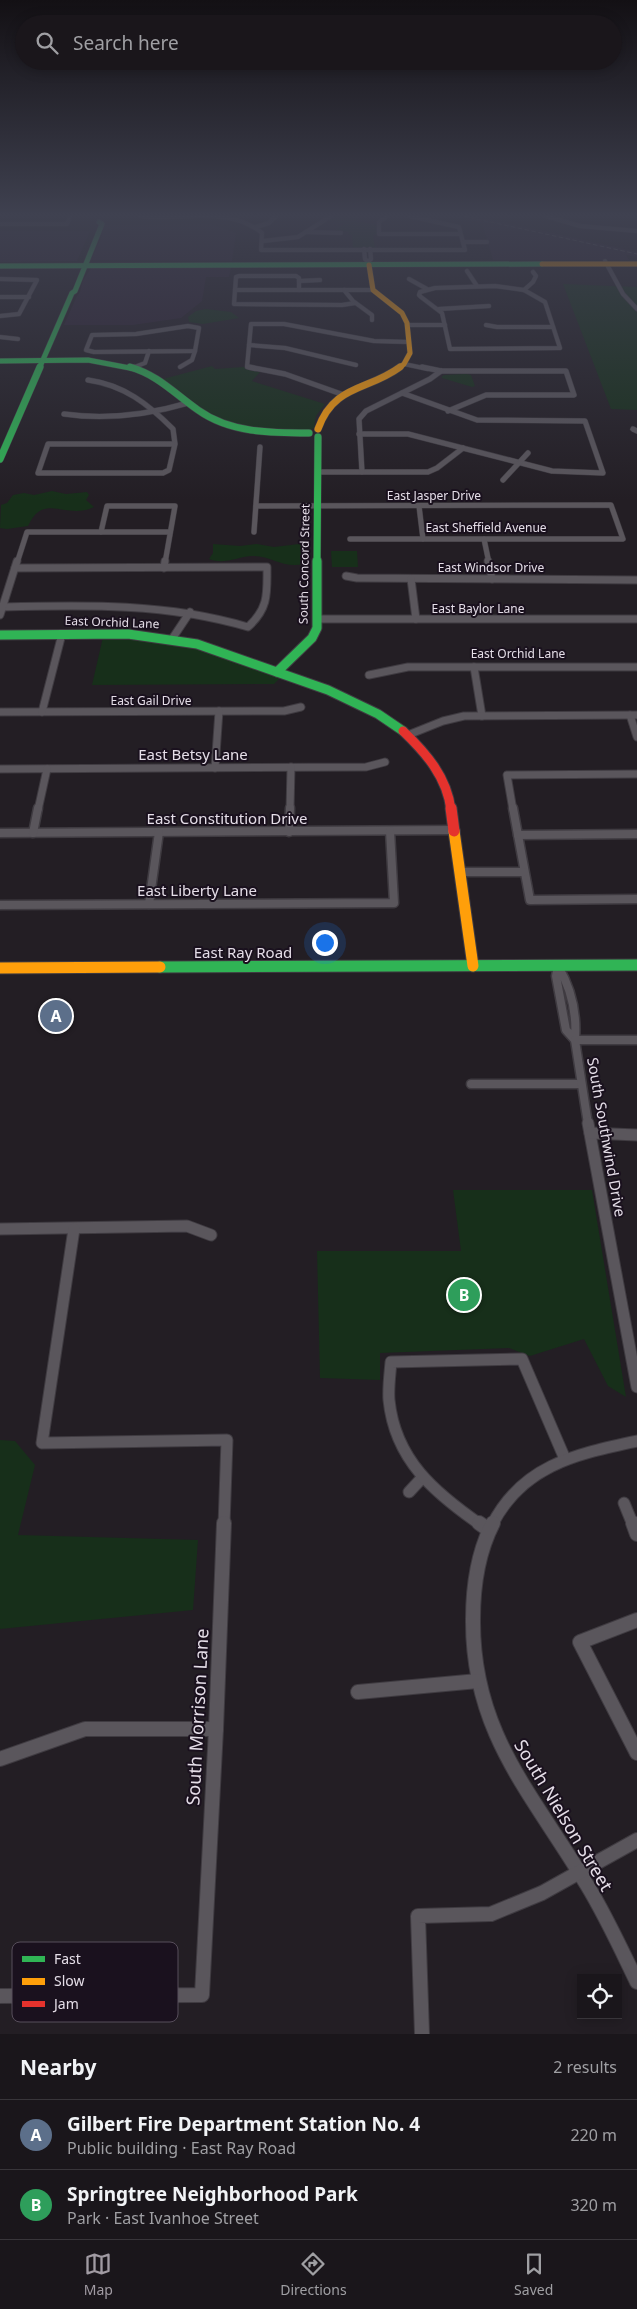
<!DOCTYPE html>
<meta charset="utf-8">
<style>
body{margin:0;font-family:"Noto Sans",sans-serif;background:#231f24;color:#f1f3f6}
.controls{position:absolute;right:15px;bottom:15px;display:grid;overflow:hidden;border-radius:0px;box-shadow:0 2px 12px #0003}
.controls button{width:45px;height:45px;display:grid;place-items:center;padding:0;border:0;border-bottom:1px solid #38353a;background:#1a161b;color:#f1f3f6;font:25px sans-serif}
.you{position:absolute;left:324px;top:942px;width:18px;height:18px;margin:-12px;border:4px solid #fff;border-radius:50%;background:#1a73e8;box-shadow:0 0 0 8px #1a73e833}
.badge{display:grid;place-items:center;width:32px;height:32px;border-radius:50%;background:#a19ba3;color:#fff;font-size:16px;font-weight:700}
.pin{position:absolute;translate:-50% -50%;border:2px solid #fff;box-shadow:0 1px 5px #0006}
.list{margin:0;padding:0;list-style:none}
h2{display:flex;justify-content:space-between;align-items:center;height:65px;margin:0;padding:0 20px;font-size:21px}
h2 small{font-size:16px;font-weight:400;color:#9f9fa3}
.list li{display:grid;grid-template-columns:32px 1fr auto;gap:15px;align-items:center;box-sizing:border-box;height:70px;padding:0 20px;border-top:1px solid #38353a}
.list b{display:block;font-size:19px;white-space:nowrap}
.list p{margin:0;font-size:16px;white-space:nowrap;color:#9f9fa3}
.list em{font-size:16px;font-style:normal;color:#9f9fa3}
.icon{flex:none;width:28px;height:28px;fill:none;stroke:currentColor;stroke-width:2;stroke-linecap:round;stroke-linejoin:round}
.map{position:relative;flex:none;width:637px;height:2034px;overflow:hidden}
.search{position:absolute;background:#1a161b;box-shadow:0 2px 12px #0003;left:15px;right:15px;top:15px;height:55px;display:flex;align-items:center;gap:12px;box-sizing:border-box;padding:0 18px;border-radius:28px;color:#9f9fa3;font-size:19px}
.sheet{height:205px;background:#1a161b}
nav{display:flex;justify-content:space-around;align-items:center;box-sizing:border-box;height:70px;border-top:1px solid #38353a;background:#1a161b;font-size:14px;color:#9f9fa3}
nav a{display:grid;justify-items:center;gap:2px}
nav .on{color:#a19ba3}
.map>svg:first-child{display:block}
</style>
<div class="map">
<svg width="637" height="2034" viewBox="0 0 637 2034">
<rect width="100%" height="100%" fill="#231e24"/>
<g fill="#2d2132">
<polygon points="451,216 475,216 535,229 637,252 637,257 626,255 629,260 493,260 482,223"/>
<polygon points="211,224 236,233 232,261 91,260 101,238 104,225"/>
<polygon points="0,231 90,231 77,261 5,262 0,262"/>
<polygon points="92,267 194,268 231,267 229,277 206,277 202,301 181,318 133,325 64,325 76,298 80,292 83,280"/>
</g>
<g fill="#172f1a">
<polygon points="335,216 359,218 356,221 376,225 377,234 373,236 375,248 353,248 352,235 348,234 349,232 336,230 345,223 327,220"/>
<polygon points="563,284 637,287 637,410 611,409"/>
<polygon points="206,309 231,312 239,318 203,324 189,322 188,317 196,311"/>
<path d="M212 366 215 369 243 367 262 370 252 381 325 404 316 416 314 428C306 434 294 431 284 431 225 430 207 415 163 379Z"/>
<polygon points="466,374 471,375 475,386 472,387 442,378 442,376 445,375"/>
<path d="M52 491 66 494 87 492 89 495 86 500 94 507C66 521 44 491 28 526L7 529 0 528 1 505 7 503 13 495 24 493 34 495Z"/>
<path d="M213 544 240 546 257 544 274 547 299 544 305 545 304 564C282 569 271 555 251 556 237 557 224 565 209 559L213 553Z"/>
<polygon points="331,551 357,551 358,567 332,567"/>
<polygon points="103,637 170,641 205,649 281,677 274,684 92,685"/>
<polygon points="453,1190 592,1190 626,1397 608,1386 584,1339 530,1356 509,1348 380,1353 380,1380 320,1378 317,1251 461,1251"/>
<polygon points="0,1440 15,1441 35,1465 18,1535 198,1540 193,1610 0,1629"/>
</g>
<g fill="none" stroke-linecap="round" stroke-linejoin="round">
<g stroke="#3f3b41" stroke-width="5">
<g id="street-far5">
<path d="M140 216C179 221 229 205 262 233L261 250H465L459 227 409 216"/>
<polyline points="387,216 379,222 379,234 460,234"/>
<polyline points="546,216 580,226 637,231"/>
<polyline points="0,224 67,224 70,216"/>
<polyline points="256,227 269,223 276,216"/>
<polyline points="306,232 341,233"/>
<polyline points="263,241 298,237 331,216"/>
<polyline points="463,242 487,242"/>
<polyline points="364,249 365,259 368,262 371,259 370,249"/>
<polyline points="605,261 623,294 637,309"/>
<polyline points="467,271 477,286"/>
<polyline points="0,279 37,280 19,314 0,316"/>
<polyline points="409,279 427,289"/>
<polyline points="299,281 320,280"/>
<polygon points="495,286 524,290 545,302 560,348 450,349 442,313 421,297 419,295 420,292 435,288"/>
<polyline points="235,290 373,290"/>
<polyline points="299,290 299,278 296,276 239,276 236,277 234,304 342,305 355,303"/>
<polyline points="344,290 353,301 372,315 372,320"/>
<polyline points="524,290 533,282 536,276 533,272"/>
<polyline points="0,297 29,297"/>
<polyline points="439,309 489,306"/>
<polyline points="407,325 445,325"/>
<polyline points="486,325 497,327 553,327"/>
<polygon points="188,326 199,328 195,351 94,352 86,350 92,335 136,334"/>
<polyline points="0,337 18,339"/>
<polyline points="249,345 285,348 356,365"/>
<polyline points="404,364 428,369"/>
<polyline points="180,367 192,360 195,351"/>
<polyline points="132,368 145,363 149,351"/>
<polyline points="256,369 247,367 251,324 284,324 374,341 409,342"/>
</g>
</g>
<g stroke="#3f3b41" stroke-width="6">
<g id="street-far4">
<polyline points="249,367 285,374 344,395"/>
<polyline points="422,367 441,371 566,371 574,395 486,395 448,411"/>
<polyline points="132,368 134,367"/>
<path d="M88 380C124 385 148 404 173 429L175 444 169 470 163 473H38L48 444H174"/>
<path d="M64 414C106 420 147 415 188 403"/>
<polyline points="633,429 637,431"/>
<polyline points="359,434 408,434 552,471 603,473 585,421 477,420 402,393"/>
<polyline points="319,472 428,472 437,468 463,448"/>
<polyline points="362,472 359,419 366,411 430,379 441,371"/>
<polyline points="503,480 528,453"/>
<polyline points="256,506 611,505 623,539 350,539"/>
<polyline points="419,506 423,539"/>
<polyline points="101,532 107,506 175,506 165,563"/>
<polyline points="254,532 260,447"/>
<polyline points="484,539 489,563"/>
<polyline points="17,563 27,532 170,532"/>
</g>
</g>
<g stroke="#3f3b41" stroke-width="9">
<g id="street-far3">
<polyline points="488,561 492,579"/>
<polyline points="164,568 165,561"/>
<polyline points="346,576 357,578 637,580"/>
<polyline points="411,579 416,619"/>
<path d="M2 607C86 605 167 603 248 627 269 608 267 593 267 567L15 568"/>
<polyline points="0,615 17,561"/>
<polyline points="319,619 637,619"/>
<polyline points="172,639 190,612"/>
<polyline points="474,667 482,716"/>
<polyline points="369,675 408,667 637,667"/>
<polyline points="0,712 284,711 301,707"/>
<polyline points="42,712 62,634"/>
<polyline points="630,715 637,737"/>
<polyline points="408,735 443,721 464,716 637,715"/>
<polyline points="215,768 219,711"/>
<polyline points="0,769 366,767 385,762"/>
<polyline points="38,810 47,769"/>
<polyline points="290,810 291,767"/>
<polyline points="513,810 507,775 637,774"/>
</g>
</g>
<g stroke="#3f3b41" stroke-width="11">
<g id="street-far2">
<polyline points="513,808 530,900 637,899"/>
<polyline points="289,832 290,808"/>
<polyline points="0,833 455,830"/>
<polyline points="33,833 38,808"/>
<polyline points="518,835 637,834"/>
<polyline points="460,872 524,872"/>
<polyline points="149,904 159,832"/>
<polyline points="0,905 394,903 390,831"/>
<path d="M558 966C571 988 577 1014 575 1040L566 1030 556 976Z"/>
<polyline points="471,1084 581,1084"/>
<polyline points="588,1124 575,1040 637,1040"/>
</g>
</g>
<g stroke="#3f3b41" stroke-width="13">
<g id="street-far1">
<polyline points="588,1123 637,1387"/>
<polyline points="590,1133 637,1135"/>
<polyline points="0,1229 187,1226 211,1235"/>
<polyline points="74,1229 42,1443 227,1440 224,1525"/>
<polyline points="409,1492 422,1478"/>
<polyline points="624,1503 633,1525"/>
<path d="M481 1525C435 1493 395 1460 389 1400 388 1388 390 1374 391 1362L522 1359 565 1459"/>
<path d="M492 1525C523 1464 578 1454 637 1441"/>
</g>
</g>
<g stroke="#3f3b41" stroke-width="16">
<g id="street">
<polyline points="479,1523 489,1530"/>
<path d="M493 1523C478 1552 473 1587 473 1619 472 1733 532 1793 587 1885 606 1916 621 1949 637 1982"/>
<polyline points="633,1523 637,1534"/>
<polyline points="637,1620 580,1642 637,1753"/>
<polyline points="358,1692 478,1681"/>
<polyline points="0,1759 85,1729 216,1729"/>
<polyline points="0,1996 202,1995 216,1729 224,1523"/>
<polyline points="422,2034 418,1916 491,1914 542,1893 637,1840"/>
</g>
</g>
<g stroke="#3f3b41" stroke-width="6">
<g id="fast-far3">
<polyline points="0,266 542,264"/>
<polyline points="0,361 88,360 135,369"/>
<polyline points="39,369 72,293 75,291 102,224 99,222"/>
</g>
</g>
<g stroke="#3f3b41" stroke-width="8">
<g id="fast-far2">
<path d="M130 367C158 375 175 394 198 410 230 433 271 433 309 433"/>
<polyline points="0,459 40,367"/>
<polyline points="317,563 318,437"/>
</g>
</g>
<g stroke="#3f3b41" stroke-width="11">
<g id="fast-far1">
<polyline points="0,635 128,634 197,644 328,690 378,714 403,731"/>
<polyline points="277,672 312,638 317,628 317,561"/>
</g>
</g>
<g stroke="#3f3b41" stroke-width="13">
<polyline id="fast" points="160,967 637,965"/>
</g>
<g stroke="#3f3b41" stroke-width="6">
<g id="slow-far2">
<polyline points="542,264 637,264"/>
<polyline points="369,265 373,290 402,313 407,323 410,353 404,364 398,369"/>
</g>
</g>
<g stroke="#3f3b41" stroke-width="8">
<path id="slow-far1" d="M318 429C334 384 368 391 400 367"/>
</g>
<g stroke="#3f3b41" stroke-width="13">
<g id="slow">
<polyline points="454,831 473,966"/>
<polyline points="0,968 160,967"/>
</g>
</g>
<g stroke="#3f3b41" stroke-width="11">
<path id="jam-far1" d="M403 731C426 753 447 777 451 810"/>
</g>
<g stroke="#3f3b41" stroke-width="13">
<polyline id="jam" points="451,808 454,831"/>
</g>
<use href="#street-far5" stroke="#5a565c" stroke-width="4"/>
<use href="#street-far4" stroke="#5a565c" stroke-width="5"/>
<use href="#street-far3" stroke="#5a565c" stroke-width="7"/>
<use href="#street-far2" stroke="#5a565c" stroke-width="8"/>
<use href="#street-far1" stroke="#5a565c" stroke-width="11"/>
<use href="#street" stroke="#5a565c" stroke-width="14"/>
<use href="#fast-far3" stroke="#30b455" stroke-width="5"/>
<use href="#fast-far2" stroke="#30b455" stroke-width="7"/>
<use href="#fast-far1" stroke="#30b455" stroke-width="9"/>
<use href="#fast" stroke="#30b455" stroke-width="11"/>
<use href="#slow-far2" stroke="#ff9f0a" stroke-width="5"/>
<use href="#slow-far1" stroke="#ff9f0a" stroke-width="7"/>
<use href="#slow" stroke="#ff9f0a" stroke-width="11"/>
<use href="#jam-far1" stroke="#e5322d" stroke-width="9"/>
<use href="#jam" stroke="#e5322d" stroke-width="11"/>
<polyline stroke="#5b585c" stroke-width="1" stroke-dasharray="4.5 2.5" stroke-linecap="butt" points="463,216 637,254"/>
</g>
<linearGradient id="sky" x2="0" y2="1"><stop stop-color="#131014"/><stop offset="0.43" stop-color="#3f4150"/><stop offset="1" stop-color="#3f4150" stop-opacity="0"/></linearGradient>
<rect width="637" height="500" fill="url(#sky)"/>
<g text-anchor="middle" dominant-baseline="central" stroke-width="4" stroke-linejoin="round" paint-order="stroke">
<g font-size="12" fill="#e5dee8" stroke="#1a111e">
<text x="434" y="495">East Jasper Drive</text>
<text x="486" y="527">East Sheffield Avenue</text>
<text transform="translate(304 564) rotate(-89)">South Concord Street</text>
<text x="491" y="567">East Windsor Drive</text>
<text x="478" y="608">East Baylor Lane</text>
<text transform="translate(112 622) rotate(2)">East Orchid Lane</text>
<text x="518" y="653">East Orchid Lane</text>
<text x="151" y="700">East Gail Drive</text>
</g>
<g font-size="15" fill="#e5dee8" stroke="#1a111e">
<text x="193" y="754">East Betsy Lane</text>
<text x="227" y="818">East Constitution Drive</text>
<text x="197" y="890">East Liberty Lane</text>
<text x="243" y="952">East Ray Road</text>
<text transform="translate(607 1137) rotate(80)">South Southwind Drive</text>
</g>
<g font-size="18" fill="#e5dee8" stroke="#1a111e">
<text transform="translate(197 1717) rotate(-87)">South Morrison Lane</text>
<text transform="translate(564 1815) rotate(59)">South Nielson Street</text>
</g>
</g>
<rect x="12" y="1942" width="166" height="80" rx="8" fill="#1a111e" stroke="#574e5b" stroke-width="1"/>
<rect x="22" y="1956" width="23" height="6" fill="#30b455"/>
<rect x="22" y="1978" width="23" height="7" fill="#ff9f0a"/>
<rect x="22" y="2001" width="23" height="6" fill="#e5322d"/>
<g font-size="14" fill="#e5dee8">
<text x="54" y="1964">Fast</text>
<text x="54" y="1986">Slow</text>
<text x="54" y="2009">Jam</text>
</g>
</svg>
<div class="controls">
<button><svg class="icon" aria-label="locate" viewBox="0 0 24 24"><circle cx="12" cy="12" r="6"/><path d="M12 2v4M12 18v4M2 12h4M18 12h4"/></svg></button>
</div>
<div class="you"></div>
<div class="pin badge" style="left:56px;top:1016px;background:#5c6f8a">A</div>
<div class="pin badge" style="left:464px;top:1295px;background:#2e9e5b">B</div>
<div class="search"><svg class="icon" aria-label="search" viewBox="0 0 24 24"><circle cx="10" cy="10" r="6"/><path d="M15 15l6 6"/></svg>Search here</div>
</div>
<section class="sheet">
<h2>Nearby<small>2 results</small></h2>
<ul class="list">
<li><span class="badge" style="background:#5c6f8a">A</span><div><b>Gilbert Fire Department Station No. 4</b><p>Public building · East Ray Road</p></div><em>220 m</em></li>
<li><span class="badge" style="background:#2e9e5b">B</span><div><b>Springtree Neighborhood Park</b><p>Park · East Ivanhoe Street</p></div><em>320 m</em></li>
</ul>
</section>
<nav>
<a class="on"><svg class="icon" aria-label="map" viewBox="0 0 24 24"><path d="M3 6l6-2 6 2 6-2v14l-6 2-6-2-6 2zM9 4v14M15 6v14"/></svg>Map</a>
<a><svg class="icon" aria-label="directions" viewBox="0 0 24 24"><path d="M12 3l9 9-9 9-9-9zM9 14v-3h6M13 9l2 2-2 2"/></svg>Directions</a>
<a><svg class="icon" aria-label="saved" viewBox="0 0 24 24"><path d="M7 4h10v16l-5-4-5 4z"/></svg>Saved</a>
</nav>
